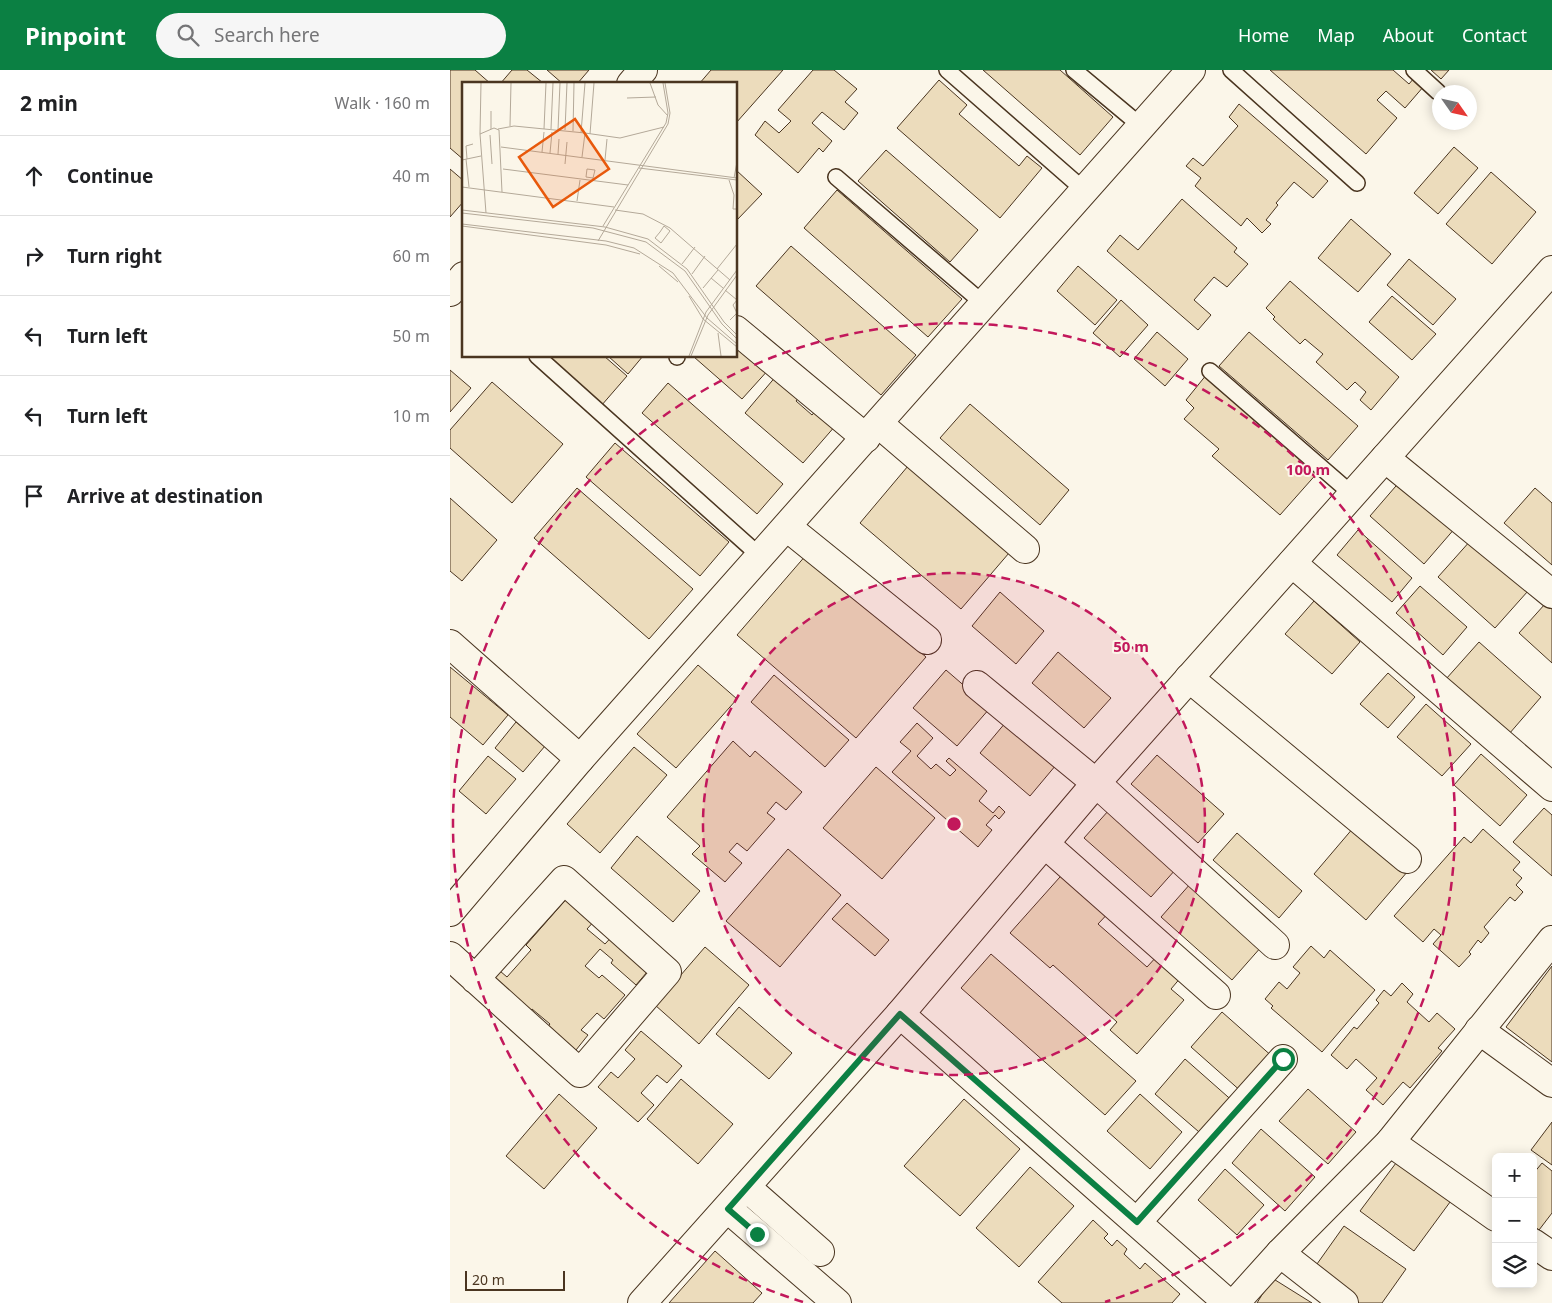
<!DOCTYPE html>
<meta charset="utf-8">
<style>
body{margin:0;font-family:"Noto Sans",sans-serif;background:#f6f6f6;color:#202124}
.controls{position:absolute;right:15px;bottom:15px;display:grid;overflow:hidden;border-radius:8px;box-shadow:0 2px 12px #0003}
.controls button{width:45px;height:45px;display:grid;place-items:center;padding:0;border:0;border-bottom:1px solid #e0e0e0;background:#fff;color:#202124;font:25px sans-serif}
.compass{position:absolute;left:982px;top:15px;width:45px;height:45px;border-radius:50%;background:#fff;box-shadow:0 2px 12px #0003;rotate:124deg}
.scale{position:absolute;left:15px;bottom:12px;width:100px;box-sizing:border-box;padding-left:5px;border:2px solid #4a3520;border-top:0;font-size:14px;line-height:18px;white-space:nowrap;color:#4a3520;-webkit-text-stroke:4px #fbf6e9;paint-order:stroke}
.stop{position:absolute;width:15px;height:15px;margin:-11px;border:4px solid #0b8043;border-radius:50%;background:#fff}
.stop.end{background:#0b8043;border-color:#fff;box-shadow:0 1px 5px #0008}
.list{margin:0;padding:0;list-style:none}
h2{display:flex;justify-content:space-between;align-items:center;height:65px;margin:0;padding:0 20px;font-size:21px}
h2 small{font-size:16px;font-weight:400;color:#757577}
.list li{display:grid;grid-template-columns:32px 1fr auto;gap:15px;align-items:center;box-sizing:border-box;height:80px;padding:0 20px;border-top:1px solid #e0e0e0}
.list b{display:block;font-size:19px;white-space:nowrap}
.list em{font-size:16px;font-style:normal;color:#757577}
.icon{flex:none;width:28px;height:28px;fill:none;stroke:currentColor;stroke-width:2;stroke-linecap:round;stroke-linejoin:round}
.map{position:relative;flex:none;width:1102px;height:1233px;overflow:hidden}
header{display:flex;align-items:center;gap:30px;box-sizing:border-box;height:70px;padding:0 25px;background:#0b8043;color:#fff}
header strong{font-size:24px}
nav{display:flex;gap:28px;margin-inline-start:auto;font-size:18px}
.search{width:350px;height:45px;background:#f6f6f6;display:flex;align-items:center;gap:12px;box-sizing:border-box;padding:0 18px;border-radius:28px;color:#757577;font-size:19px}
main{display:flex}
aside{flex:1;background:#fff}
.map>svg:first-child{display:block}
</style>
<header>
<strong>Pinpoint</strong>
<div class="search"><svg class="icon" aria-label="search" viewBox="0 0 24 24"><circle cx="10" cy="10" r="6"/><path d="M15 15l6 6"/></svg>Search here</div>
<nav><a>Home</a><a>Map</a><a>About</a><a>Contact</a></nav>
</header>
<main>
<aside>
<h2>2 min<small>Walk · 160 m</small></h2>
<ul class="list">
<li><svg class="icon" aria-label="ahead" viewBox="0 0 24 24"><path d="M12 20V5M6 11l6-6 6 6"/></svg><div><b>Continue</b></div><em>40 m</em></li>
<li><svg class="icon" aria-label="right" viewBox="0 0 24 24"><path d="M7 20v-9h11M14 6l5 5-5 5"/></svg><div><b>Turn right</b></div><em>60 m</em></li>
<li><svg class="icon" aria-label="left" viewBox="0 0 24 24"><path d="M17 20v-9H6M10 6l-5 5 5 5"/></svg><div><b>Turn left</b></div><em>50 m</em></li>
<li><svg class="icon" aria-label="left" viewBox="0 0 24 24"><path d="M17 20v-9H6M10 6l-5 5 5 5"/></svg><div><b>Turn left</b></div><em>10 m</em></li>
<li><svg class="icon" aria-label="arrive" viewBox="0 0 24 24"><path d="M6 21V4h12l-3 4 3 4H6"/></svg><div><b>Arrive at destination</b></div></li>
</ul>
</aside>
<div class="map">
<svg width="1102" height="1233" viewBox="0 0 1102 1233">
<rect width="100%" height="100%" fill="#fbf6e9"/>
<g fill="#ecdcbc" stroke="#4a3520">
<polygon points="0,0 25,0 41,14 14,14 14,90 0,78"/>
<polygon points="62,0 77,0 93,13 50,14"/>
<polygon points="97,0 139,0 127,14 113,14"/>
<polygon points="261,0 333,0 286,53 286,14 249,14"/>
<polygon points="363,0 384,0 407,19 395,32 408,43 394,60 372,42 362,53 382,71 373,82 369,78 348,103 305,65 315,51 329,63 341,51 328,40"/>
<polygon points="533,0 610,0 663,47 630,85"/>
<polygon points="820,0 943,0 959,14 964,8 974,16 955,38 936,21 927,30 947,48 916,84"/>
<polygon points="981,0 999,0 991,9"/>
<polygon points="489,10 517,35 509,44 569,96 577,86 592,98 550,148 447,58"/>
<polygon points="789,34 878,111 863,128 844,112 826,133 828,135 816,150 821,154 812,163 797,148 791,156 745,116 751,108 736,96 743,88 753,96 788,56 779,47"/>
<polygon points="1004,77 1028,98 988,144 964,123"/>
<polygon points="436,80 528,160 500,192 408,111"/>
<polygon points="0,99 14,111 14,131 0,147"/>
<polygon points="286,100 312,124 286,151"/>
<polygon points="1041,102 1086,142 1042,194 996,154"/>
<polygon points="387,120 512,229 478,267 354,158"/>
<polygon points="732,129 787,178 784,182 798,194 777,217 764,207 744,230 761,245 748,260 657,181 670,165 688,180"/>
<polygon points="901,149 941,184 908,222 868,188"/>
<polygon points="341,176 466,285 431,325 306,216"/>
<polygon points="959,189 1006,229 983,255 937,215"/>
<polygon points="628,196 667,230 645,255 607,221"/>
<polygon points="840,211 949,307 921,340 910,330 916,322 905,312 897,320 866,292 873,284 855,269 850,274 823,249 825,247 816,238"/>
<polygon points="942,226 986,264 962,290 919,252"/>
<polygon points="671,230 698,255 670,287 643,263"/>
<polygon points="707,262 738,289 715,316 684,289"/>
<polygon points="799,262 908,356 878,390 769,296"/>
<polygon points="286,269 320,298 292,329 244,287 286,286"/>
<polygon points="94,286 154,286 177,306 151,336"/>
<polygon points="158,286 193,286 178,304"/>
<polygon points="0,300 21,318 0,342"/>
<polygon points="757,304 869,401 830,445 762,386 769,379 734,349 744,338 736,330"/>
<polygon points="327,305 350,326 346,331 362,345 367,339 386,355 353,393 295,343"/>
<polygon points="42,312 113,374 62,433 0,378 0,360"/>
<polygon points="218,313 333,414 307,444 192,343"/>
<polygon points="520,334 619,420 590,455 490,368"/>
<polygon points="165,373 279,472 250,506 136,407"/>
<polygon points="458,396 559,483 511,539 410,453"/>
<polygon points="952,409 1006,457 974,494 920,446"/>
<polygon points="127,418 243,519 199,569 84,468"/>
<polygon points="1085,418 1102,433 1102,495 1054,453"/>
<polygon points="0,428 47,470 12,511 0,501"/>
<polygon points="908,460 962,508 942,532 887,485"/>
<polygon points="1021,470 1078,521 1045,558 988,507"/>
<polygon points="357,484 476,587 406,668 287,565"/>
<polygon points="970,516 1017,557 993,585 946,543"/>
<polygon points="550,522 594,561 566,594 522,556"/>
<polygon points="864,531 910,572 882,604 835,564"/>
<polygon points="1095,534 1102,539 1102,593 1069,563"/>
<polygon points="1029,572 1091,627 1059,664 996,609"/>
<polygon points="608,582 661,628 634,658 582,613"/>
<polygon points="248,595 287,629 226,698 187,664"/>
<polygon points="0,597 58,645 33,675 0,647"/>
<polygon points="496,600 540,638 507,676 463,638"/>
<polygon points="938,603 965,627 938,658 910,634"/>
<polygon points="324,605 399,670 375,697 301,632"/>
<polygon points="976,634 1021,674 992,706 947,667"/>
<polygon points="66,652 95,676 73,702 45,678"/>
<polygon points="556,652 606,695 580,726 530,683"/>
<polygon points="467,653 483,668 467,686 481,699 486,694 500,706 506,700 496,691 499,688 537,721 529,731 543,743 549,736 555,742 549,749 545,745 536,755 542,760 528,777 442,702 461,681 450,672"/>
<polygon points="283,671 300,687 305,681 352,722 336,740 326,732 317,743 325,749 297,781 287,773 279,782 292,793 275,812 242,784 250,776 217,747"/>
<polygon points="184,677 217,705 150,783 117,754"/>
<polygon points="1031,684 1077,725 1050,756 1004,715"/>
<polygon points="707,685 774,744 748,773 681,714"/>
<polygon points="38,686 66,709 36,744 9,721"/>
<polygon points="426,697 485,748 432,809 373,758"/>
<polygon points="1094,738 1102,745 1102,806 1063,772"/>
<polygon points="659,740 726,799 701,827 634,768"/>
<polygon points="904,757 958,801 916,850 864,804"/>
<polygon points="1033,759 1070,792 1063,800 1072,808 1066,815 1073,822 1065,831 1060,827 1034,857 1039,863 1031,873 1028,870 1019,882 1021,884 1009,897 983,874 991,865 984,859 973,872 944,846 1014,767 1021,773"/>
<polygon points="787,763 852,821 829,848 763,790"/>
<polygon points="187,766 250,821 223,852 161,798"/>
<polygon points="338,779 391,825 330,897 276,851"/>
<polygon points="618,798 663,838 648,854 697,897 708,885 732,906 721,919 734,930 687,984 660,960 667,952 603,895 600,898 560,863"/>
<polygon points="741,813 812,876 782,910 711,847"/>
<polygon points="119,826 146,849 137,859 155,874 166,862 203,895 186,915 161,893 163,890 150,879 135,896 149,908 152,905 175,925 154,949 147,943 131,960 138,965 122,985 94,961 100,954 82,939 77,944 41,912 50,901 57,907 81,880 76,875"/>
<polygon points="397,833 439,870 425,886 382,849"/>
<polygon points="861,876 874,888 880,880 925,920 872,982 821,938 823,936 815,929 829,912 837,919 850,903 843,897"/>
<polygon points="255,877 299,915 249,974 205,935"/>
<polygon points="541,884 686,1011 655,1045 511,918"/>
<polygon points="1102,896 1102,992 1056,957"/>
<polygon points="952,913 963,924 957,932 979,952 987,943 1005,959 988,978 992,981 960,1018 953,1012 933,1035 916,1020 927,1008 906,989 897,999 881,985 904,957 907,959 929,933 926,930 934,920 941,926"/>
<polygon points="289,937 342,983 319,1009 266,964"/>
<polygon points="772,942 824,988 793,1023 741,977"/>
<polygon points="191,961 232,996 217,1013 207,1005 191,1023 204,1035 188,1052 148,1017 161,1002 168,1008 185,989 175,980"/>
<polygon points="735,989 786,1034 756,1068 705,1024"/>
<polygon points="231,1009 283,1054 248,1094 197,1049"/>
<polygon points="858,1019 906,1062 878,1094 829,1051"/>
<polygon points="109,1024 147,1058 94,1119 56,1086"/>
<polygon points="690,1024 732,1062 700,1099 657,1061"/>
<polygon points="514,1029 570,1079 510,1146 454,1096"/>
<polygon points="1102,1052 1102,1095 1081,1080"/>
<polygon points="811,1059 865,1107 835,1141 782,1093"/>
<polygon points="949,1089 1003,1128 964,1181 910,1141"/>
<polygon points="1092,1093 1102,1101 1102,1143 1089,1160 1083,1155 1083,1104"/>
<polygon points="580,1097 624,1136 569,1197 526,1158"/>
<polygon points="775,1099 814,1135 787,1165 748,1130"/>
<polygon points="643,1150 658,1164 654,1168 662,1176 667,1170 677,1179 674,1184 690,1199 695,1193 730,1224 722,1233 612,1233 588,1212"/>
<polygon points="894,1156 956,1199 932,1233 908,1233 862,1201"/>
<polygon points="265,1181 312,1223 303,1233 219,1233"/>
<polygon points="822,1208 862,1233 807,1233"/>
</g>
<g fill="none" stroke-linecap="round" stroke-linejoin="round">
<g stroke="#4a3520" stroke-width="18">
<g id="service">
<polyline points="497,0 634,120"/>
<polyline points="624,0 691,56"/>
<polyline points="781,0 907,113"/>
<polyline points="964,0 988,22"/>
<polyline points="386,107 534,234"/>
<polyline points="87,286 311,487"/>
<polyline points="227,286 227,287"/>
<polyline points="760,301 903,425"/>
</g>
</g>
<g stroke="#4a3520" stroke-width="30">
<g id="minor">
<polyline points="181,14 193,0"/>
<polyline points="0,222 14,206"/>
<polyline points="286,260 416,368"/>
<polyline points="429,354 575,479"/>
<polyline points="935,388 1102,524"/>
<polyline points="337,457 477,570"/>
<polyline points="842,493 1102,717"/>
<polyline points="0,574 130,689"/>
<polyline points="739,608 957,789"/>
<polyline points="527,615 646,713 825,875"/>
<polyline points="595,774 766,925"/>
<polyline points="0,842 130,689 741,0"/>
<polyline points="0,886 130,1003 217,902 114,810 25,909"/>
<polyline points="450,944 778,1233"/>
<polyline points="1029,960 1102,1013"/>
<polyline points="940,1072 1046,1147"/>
<polyline points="296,1117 370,1182"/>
<polyline points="278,1139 387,1233"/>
<polyline points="687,1152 833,989"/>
<polyline points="1083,1173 1102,1186"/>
<polyline points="830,1183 894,1233"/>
<polyline points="192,1233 450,944 646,713 1102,200"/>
<polyline points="785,1233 830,1183 940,1072 1102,870"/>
</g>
</g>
<use href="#service" stroke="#fbf6e9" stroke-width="15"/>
<use href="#minor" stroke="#fbf6e9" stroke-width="28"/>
</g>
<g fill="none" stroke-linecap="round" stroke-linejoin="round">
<polyline stroke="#0b8043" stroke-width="6" points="307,1164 278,1139 450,944 687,1152 833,989"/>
</g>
<circle cx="504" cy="754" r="251" fill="#c2185b" fill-opacity=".12"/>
<g fill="none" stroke="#c2185b" stroke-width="2.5" stroke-dasharray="9 6">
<circle cx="504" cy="754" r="251"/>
<path d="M353 1232A501 501 0 1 1 655 1232"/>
</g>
<g transform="translate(12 12)">
<rect width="275" height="275" fill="#fbf6e9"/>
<path fill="none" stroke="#b4a999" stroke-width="1" d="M19 1 18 52 24 131M188 1 196 23 206 34M165 16 194 15M29 29V47M48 44 49 1M36 47 52 44 123 51 120 75M82 47 84 1M89 47 91 1M96 48 98 1M103 48 105 1M111 49 112 1M119 51 123 1M123 51 158 56 202 45M18 52 32 46 37 48 40 110M128 52 132 1M28 53 30 82M39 65 275 96M80 70 82 50M88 71 90 50M96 72 97 57M4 77 7 105M5 77 4 64 11 62M0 78 19 74M143 78 145 57M103 82 105 60M177 86 275 98M41 87 166 103M272 96 275 80M267 98 272 113 271 127H275M131 99V96L133 88 125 87 124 95 131 96M0 105 152 125M115 119 118 98M0 128 143 145 186 157 225 187 262 240 275 253M153 128 181 132 208 146 268 198M0 131 131 146 184 160 223 189 260 242 275 257M0 142 144 159 172 166 211 191 245 236 275 262M0 144 144 163 178 172M141 144 204 41 206 31 201 1M136 159 206 42 208 31 203 1M199 161 193 156 198 150 202 144 208 149M199 161 208 149M220 182 233 165M197 184 216 200M255 187 275 162M230 192 243 174M249 196 261 206M241 206 256 188M263 208 275 218M227 214 241 237 275 265M268 238 275 231 271 223 275 218M256 251 259 274M227 274 244 230 275 188M229 274 246 233 275 193"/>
<path fill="#e8590c" fill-opacity="0.15" stroke="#e8590c" stroke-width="2.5" d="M113 37 147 87 91 125 57 75Z"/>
<rect width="275" height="275" fill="none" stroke="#4a3520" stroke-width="2.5"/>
</g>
<circle cx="504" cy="754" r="8" fill="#c2185b" stroke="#fbf6e9" stroke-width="2.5"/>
<g font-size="15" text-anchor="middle" font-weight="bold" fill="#c2185b" stroke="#fbf6e9" stroke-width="4" stroke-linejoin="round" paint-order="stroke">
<text x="858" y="405">100 m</text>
<text x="681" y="582">50 m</text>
</g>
</svg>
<div class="controls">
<button>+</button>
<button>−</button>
<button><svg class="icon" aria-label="layers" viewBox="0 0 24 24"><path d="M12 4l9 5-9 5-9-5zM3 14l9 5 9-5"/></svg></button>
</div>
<svg class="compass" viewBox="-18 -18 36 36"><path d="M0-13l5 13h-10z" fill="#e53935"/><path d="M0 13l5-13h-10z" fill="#757577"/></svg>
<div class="scale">20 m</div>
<div class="stop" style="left:833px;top:989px"></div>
<div class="stop end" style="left:307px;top:1164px"></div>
</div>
</main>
